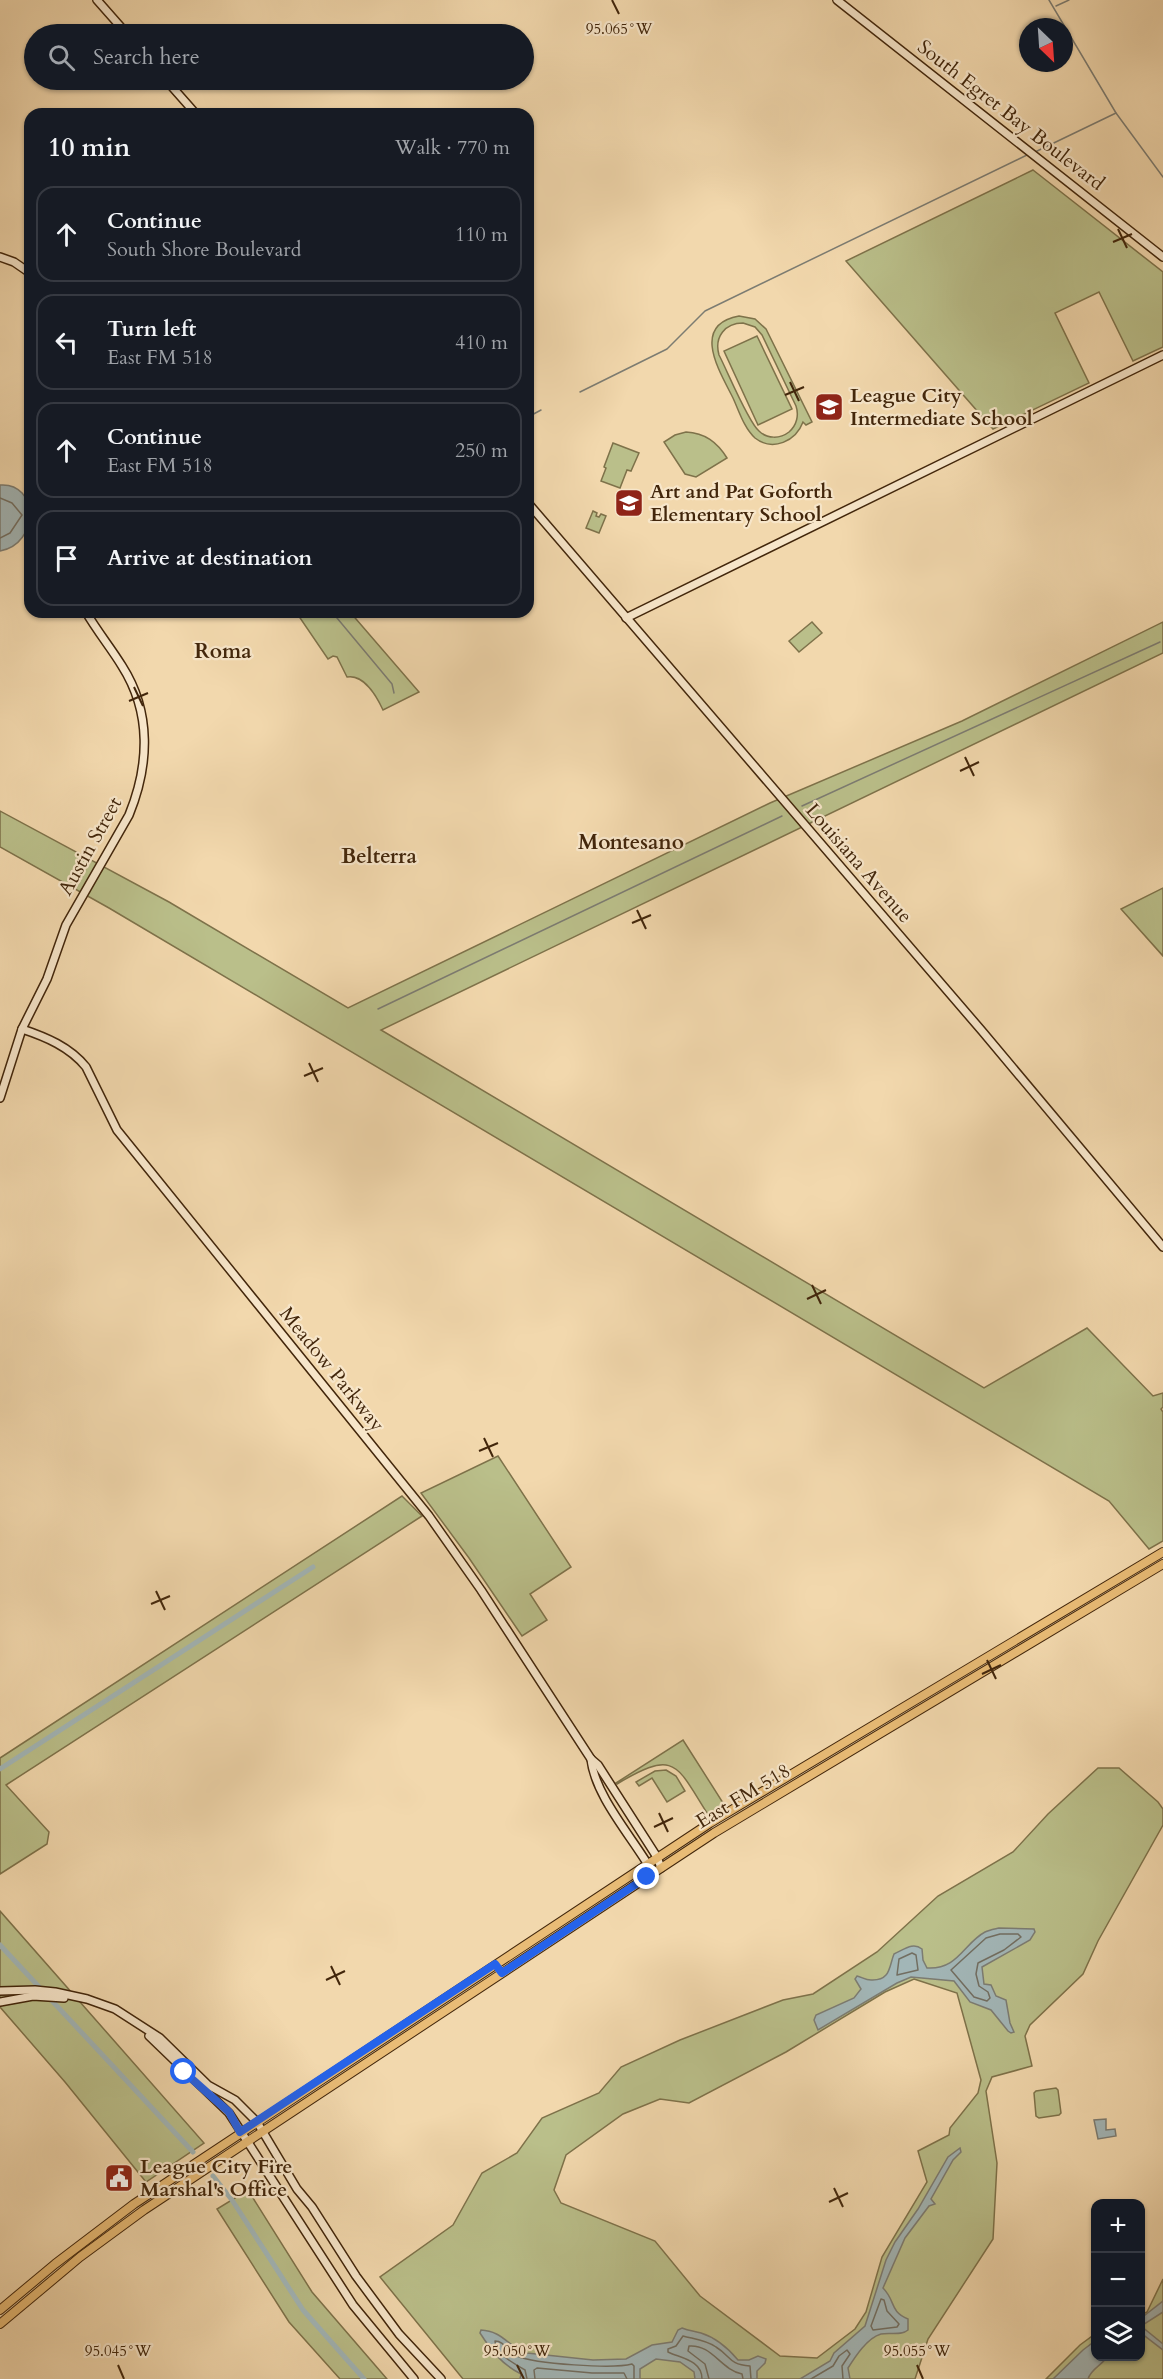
<!DOCTYPE html>
<meta charset="utf-8">
<style>
body{margin:0;font-family:Cardo,serif;background:#242831;color:#f1f3f6}
.controls{position:absolute;right:18px;bottom:18px;display:grid;overflow:hidden;border-radius:12px;box-shadow:0 2px 4px #0004}
.controls button{width:54px;height:54px;display:grid;place-items:center;padding:0;border:0;border-bottom:2px solid #363941;background:#171b24;color:#f1f3f6;font:30px sans-serif}
.compass{position:absolute;left:1019px;top:18px;width:54px;height:54px;border-radius:50%;background:#171b24;box-shadow:0 2px 4px #0004;rotate:155deg}
.stop{position:absolute;width:18px;height:18px;margin:-14px;border:4px solid #2563eb;border-radius:50%;background:#fff}
.stop.end{background:#2563eb;border-color:#fff;box-shadow:0 2px 6px #0008}
.list{margin:0;padding:0;list-style:none}
h2{display:flex;justify-content:space-between;align-items:center;height:78px;margin:0;padding:0 24px;font-size:26px}
h2 small{font-size:20px;font-weight:400;color:#9ea1a6}
.list li{display:grid;grid-template-columns:39px 1fr auto;gap:18px;align-items:center;box-sizing:border-box;height:96px;margin:0 12px 12px;padding:0 12px;border:2px solid #363941;border-radius:18px}
.list b{display:block;font-size:22px;white-space:nowrap}
.list p{margin:0;font-size:20px;white-space:nowrap;color:#9ea1a6}
.list em{font-size:20px;font-style:normal;color:#9ea1a6}
.icon{flex:none;width:33px;height:33px;fill:none;stroke:currentColor;stroke-width:2;stroke-linecap:round;stroke-linejoin:round}
.map{position:relative;flex:none;width:1163px;height:2379px;overflow:hidden}
.search{position:absolute;background:#171b24;box-shadow:0 2px 4px #0004;left:24px;top:24px;width:510px;height:66px;display:flex;align-items:center;gap:15px;box-sizing:border-box;padding:0 21px;border-radius:33px;color:#9ea1a6;font-size:22px}
.panel{position:absolute;background:#171b24;box-shadow:0 2px 4px #0004;left:24px;top:108px;width:510px;height:510px;border-radius:18px}
.map>svg:first-child{display:block}
</style>
<div class="map">
<svg width="1163" height="2379" viewBox="0 0 1163 2379">
<rect width="100%" height="100%" fill="#f2d8ad"/>
<filter id="stains"><feTurbulence type="fractalNoise" baseFrequency=".00333" numOctaves="4"/><feColorMatrix values="0 0 0 0 .2 0 0 0 0 .09 0 0 0 0 .02 0 0 0 .5 -.17"/></filter>
<radialGradient id="worn" r=".72"><stop offset=".6" stop-color="#630" stop-opacity="0"/><stop offset="1" stop-color="#630" stop-opacity=".3"/></radialGradient>
<g fill="#babf8a" stroke="#7e724a" stroke-width="1.5" fill-rule="evenodd">
<polygon points="1033,170 1163,272 1163,347 1133,361 1099,292 1055,313 1089,383 993,429 846,261"/>
<path d="M739 316 755 319 766 329 812 422 806 425 803 422C796 441 773 452 755 438 744 428 739 411 733 398 720 372 690 325 739 316ZM743 323 755 327 762 335 796 406C799 415 797 425 789 432 780 439 767 439 759 431 748 422 727 370 719 355 714 337 725 323 743 323Z"/>
<polygon points="757,336 792,409 758,425 724,351"/>
<path d="M686 432C705 433 717 442 727 458L696 477 685 474 664 442 675 435Z"/>
<polygon points="613,443 639,453 631,471 627,470 620,488 601,481 606,468 604,467"/>
<polygon points="593,511 597,513 596,516 599,517 601,514 606,516 599,533 586,528"/>
<path d="M296 612H350L419 692 383 710C377 697 364 674 347 677L337 657 333 656 328 659Z"/>
<polygon points="812,622 822,633 799,652 789,641"/>
<polygon points="1163,622 1163,653 381,1030 984,1388 1087,1328 1153,1396 1163,1393 1163,1407 1161,1409 1163,1412 1163,1541 1149,1549 1109,1501 109,908 0,847 0,811 169,902 348,1008 770,803 962,721"/>
<polygon points="1163,888 1163,956 1121,909"/>
<polygon points="498,1456 571,1567 530,1594 547,1620 522,1636 469,1558 421,1493"/>
<polygon points="402,1496 422,1516 6,1785 49,1832 47,1844 0,1874 0,1758"/>
<path d="M683 1740 725 1806 709 1816C676 1765 677 1748 617 1784L616 1783Z"/>
<path d="M1098 1768H1119L1158 1802 1163 1809V1825L1098 1941 1083 1974 1030 2025 1025 2036 1032 2066 992 2077 986 2091 997 2163 993 2239 928 2339 915 2379H463L380 2277 453 2225 482 2173 517 2153 542 2118 599 2093 621 2067 680 2040 783 2000 813 1994 877 1952 938 1896 1013 1852 1048 1814ZM914 1979 957 1993 981 2080 978 2093 950 2128 949 2135 918 2151 927 2182 882 2257 866 2312 855 2329 817 2358 780 2356 700 2296 655 2241 561 2203 554 2190 566 2155 623 2114 660 2099 689 2103 786 2052 885 1992Z"/>
<polygon points="666,1770 676,1776 685,1791 667,1802 652,1778 639,1786 636,1782 655,1771"/>
<polygon points="0,1911 204,2143 146,2182 65,2082 0,2007"/>
<polygon points="1056,2088 1058,2090 1061,2113 1059,2115 1039,2118 1036,2116 1034,2093 1036,2091"/>
<polygon points="248,2190 312,2292 387,2379 340,2379 289,2322 217,2209"/>
<polygon points="1163,2279 1163,2379 1046,2379 1080,2345 1095,2334 1096,2356 1140,2356 1141,2315 1147,2312"/>
</g>
<g fill="#a2b6b7" stroke="#7c7c72" stroke-width="1.5">
<path d="M0 485C39 482 40 544 0 551Z"/>
<path d="M999 1928 1034 1929 1035 1932 1030 1940 982 1967 984 1984 991 1985 996 1996 1006 2000 1010 2023 1014 2032 1011 2033 1008 2031 991 2010 970 2002 954 1981 911 1977 897 1983 818 2030 814 2020 816 2015 854 1998 861 1989 855 1979 857 1976C862 1977 865 1980 871 1980 891 1981 889 1966 894 1954 905 1949 913 1942 922 1949L923 1960 927 1968C958 1970 964 1943 985 1932 989 1930 995 1929 999 1928Z"/>
<polygon points="1106,2119 1106,2130 1115,2129 1116,2136 1098,2139 1094,2120"/>
<path d="M960 2148 961 2152 953 2160 931 2199 935 2204 929 2206 905 2238 883 2288C896 2301 889 2311 908 2319V2330C901 2336 890 2332 881 2334 867 2338 855 2357 848 2368L850 2379H800L830 2361 834 2353 865 2326 886 2260 895 2242 918 2209 948 2157Z"/>
<polygon points="1163,2301 1163,2312 1141,2326 1163,2344 1163,2350 1141,2333 1140,2319"/>
<path d="M682 2328C689 2331 694 2331 701 2333 717 2338 728 2348 738 2360H749L758 2356 766 2359 765 2363 757 2371V2379H695L694 2372 680 2362 656 2359 640 2369V2379H520L521 2374C501 2364 491 2350 480 2333L481 2330C503 2331 508 2347 527 2353L593 2360 626 2359 652 2345 672 2342 678 2330Z"/>
<path d="M1095 2341 1096 2356 1107 2357C1101 2366 1091 2369 1088 2379H1053L1083 2350Z"/>
</g>
<g fill="none" stroke-linecap="round" stroke-linejoin="round">
<g stroke="#726e61" stroke-width="1.5">
<polyline points="0,498 12,503 22,515 10,533 0,538"/>
<polygon points="1000,1934 1018,1934 1021,1937 1004,1950 978,1963 976,1974 979,1986 988,1992 990,1998 987,2001 974,1997 951,1970 986,1938"/>
<polygon points="912,1953 916,1955 918,1970 897,1975 899,1959"/>
<polygon points="881,2299 884,2300 887,2311 899,2324 897,2327 873,2330 871,2326"/>
<path d="M527 2379 525 2370C515 2364 495 2354 495 2341 505 2341 508 2353 517 2356 535 2364 613 2369 632 2364L634 2366V2379"/>
<polyline points="535,2379 534,2370 537,2368 592,2373 624,2373 627,2379"/>
<path d="M702 2379C702 2360 680 2358 668 2352V2349L676 2346 683 2336C694 2339 706 2340 716 2347 732 2357 728 2364 750 2366L751 2379"/>
<path d="M709 2379 705 2364 688 2351 689 2346C712 2344 721 2370 742 2374L743 2379"/>
<polyline points="811,2379 833,2366 839,2356 847,2350 850,2354 842,2366 843,2379"/>
</g>
<g stroke="#7c7c72" stroke-width="1.5">
<polyline points="1049,0 1116,113 1163,177"/>
<polyline points="1056,6 1069,0"/>
<polyline points="1033,153 1116,113"/>
<polyline points="580,392 667,349 705,311 1029,154"/>
<polyline points="528,417 541,410"/>
<polyline points="332,612 392,684 394,693"/>
<polyline points="802,806 1160,642"/>
<polyline points="378,1009 782,816"/>
</g>
<g stroke="#a2b6b7" stroke-width="5">
<polyline points="0,1769 313,1567"/>
<polyline points="0,1945 193,2152"/>
<polyline points="213,2176 232,2200 303,2310 364,2379"/>
</g>
<g stroke="#42260b" stroke-width="10">
<g id="secondary">
<polyline points="97,0 127,34"/>
<polyline points="837,0 1163,257"/>
<polyline points="166,80 196,114"/>
<polyline points="0,257 14,262 30,273"/>
<polyline points="528,503 982,1031 1163,1247"/>
<polyline points="626,618 1163,355"/>
<path d="M22 1029C46 1037 70 1047 86 1067L117 1130 429 1516 481 1590 591 1759 598 1765 657 1857 661 1868"/>
<path d="M0 1098 22 1029 47 979 66 925 129 815C149 766 152 713 122 666 111 648 97 631 86 612"/>
<path d="M591 1759C595 1797 634 1839 653 1873"/>
<polyline points="0,1991 35,1990 55,1992 87,1999 115,2009 160,2038 208,2085 235,2100 257,2122 297,2189 312,2207 356,2276 399,2334 441,2379"/>
<polyline points="0,2002 33,1996 64,1998"/>
<polyline points="149,2036 229,2113 353,2305 414,2379"/>
</g>
</g>
<g stroke="#42260b" stroke-width="10">
<g id="primary">
<polyline points="0,2310 55,2264 134,2204 710,1823 1163,1552"/>
<polyline points="0,2324 80,2257 144,2210 661,1868 714,1833 1163,1564"/>
</g>
</g>
<use href="#secondary" stroke="#f7e6ca" stroke-width="7"/>
<use href="#primary" stroke="#e9bc76" stroke-width="8"/>
</g>
<g fill="none" stroke-linecap="round" stroke-linejoin="round">
<polyline stroke="#2563eb" stroke-width="8" points="184,2072 229,2112 240,2132 495,1964 502,1973 647,1877"/>
</g>
<path fill="none" stroke="#42260b" stroke-width="2" d="M612 0 619 14M1118 229 1127 248M1113 242 1132 234M790 382 799 401M785 395 804 387M134 687 143 706M129 701 148 693M965 757 974 776M960 771 979 762M637 910 646 929M632 923 651 915M309 1063 318 1082M304 1076 323 1068M812 1285 821 1304M807 1299 826 1290M484 1438 493 1457M479 1451 498 1443M156 1591 165 1610M151 1604 170 1596M987 1660 996 1679M982 1674 1001 1665M659 1813 668 1832M654 1827 673 1818M331 1966 340 1985M326 1980 345 1971M834 2188 843 2207M829 2202 848 2193M118 2365 124 2379M517 2365 524 2379M917 2365 923 2379"/>
<defs>
<g id="school-square" transform="scale(1.5)"><rect x="-9" y="-9" width="18" height="18" rx="4" fill="#8f2418" stroke="#f7e6ca"/><path d="M0-5L7-2L0 1L-7-2ZM-4 1L0 2.5L4 1V4Q0 6-4 4Z" fill="#fff"/></g>
<g id="civic-square" transform="scale(1.5)"><rect x="-9" y="-9" width="18" height="18" rx="4" fill="#8f2418" stroke="#f7e6ca"/><path d="M-.6-6.5H3V-4.5H.6V-3L4-1V1h2V6H-6V1h2V-1L-.6-3ZM-1.2 2.5V6h2.4V2.5Z" fill="#fff"/></g>
</defs>
<g fill-rule="evenodd">
<use href="#school-square" x="829" y="407"/>
<use href="#school-square" x="629" y="503"/>
<use href="#civic-square" x="119" y="2178"/>
</g>
<g text-anchor="middle" dominant-baseline="central" stroke-width="4.5" stroke-linejoin="round" paint-order="stroke">
<g font-size="20" fill="#42260b" stroke="#f7e6ca">
<text transform="translate(1011 115) rotate(38)">South Egret Bay Boulevard</text>
<text transform="translate(90 846) rotate(-61)">Austin Street</text>
<text transform="translate(859 863) rotate(49)">Louisiana Avenue</text>
<text transform="translate(332 1369) rotate(51)">Meadow Parkway</text>
<text transform="translate(743 1796) rotate(-31)">East FM 518</text>
</g>
<g font-size="20" font-weight="bold" fill="#42260b" stroke="#f7e6ca" text-anchor="start">
<text x="850" y="395">League City<tspan x="850" dy="23">Intermediate School</tspan></text>
<text x="650" y="491">Art and Pat Goforth<tspan x="650" dy="23">Elementary School</tspan></text>
<text x="140" y="2166">League City Fire<tspan x="140" dy="23">Marshal's Office</tspan></text>
</g>
<g font-size="21" font-weight="bold" fill="#42260b" stroke="#f7e6ca">
<text x="223" y="651">Roma</text>
<text x="631" y="842">Montesano</text>
<text x="379" y="856">Belterra</text>
</g>
</g>
<g font-size="15" text-anchor="middle" fill="#42260b" stroke="#f7e6ca" stroke-width="4.5" stroke-linejoin="round" paint-order="stroke">
<text x="619" y="34">95.065°W</text>
<text x="118" y="2356">95.045°W</text>
<text x="517" y="2356">95.050°W</text>
<text x="917" y="2356">95.055°W</text>
</g>
<rect width="100%" height="100%" filter="url(#stains)"/>
<rect width="100%" height="100%" fill="url(#worn)"/>
</svg>
<div class="controls">
<button>+</button>
<button>−</button>
<button><svg class="icon" aria-label="layers" viewBox="0 0 24 24"><path d="M12 4l9 5-9 5-9-5zM3 14l9 5 9-5"/></svg></button>
</div>
<svg class="compass" viewBox="-18 -18 36 36"><path d="M0-13l5 13h-10z" fill="#e53935"/><path d="M0 13l5-13h-10z" fill="#9ea1a6"/></svg>
<div class="stop" style="left:184px;top:2072px"></div>
<div class="stop end" style="left:647px;top:1877px"></div>
<div class="search"><svg class="icon" aria-label="search" viewBox="0 0 24 24"><circle cx="10" cy="10" r="6"/><path d="M15 15l6 6"/></svg>Search here</div>
<section class="panel">
<h2>10 min<small>Walk · 770 m</small></h2>
<ul class="list">
<li><svg class="icon" aria-label="ahead" viewBox="0 0 24 24"><path d="M12 20V5M6 11l6-6 6 6"/></svg><div><b>Continue</b><p>South Shore Boulevard</p></div><em>110 m</em></li>
<li><svg class="icon" aria-label="left" viewBox="0 0 24 24"><path d="M17 20v-9H6M10 6l-5 5 5 5"/></svg><div><b>Turn left</b><p>East FM 518</p></div><em>410 m</em></li>
<li><svg class="icon" aria-label="ahead" viewBox="0 0 24 24"><path d="M12 20V5M6 11l6-6 6 6"/></svg><div><b>Continue</b><p>East FM 518</p></div><em>250 m</em></li>
<li><svg class="icon" aria-label="arrive" viewBox="0 0 24 24"><path d="M6 21V4h12l-3 4 3 4H6"/></svg><div><b>Arrive at destination</b></div></li>
</ul>
</section>
</div>
